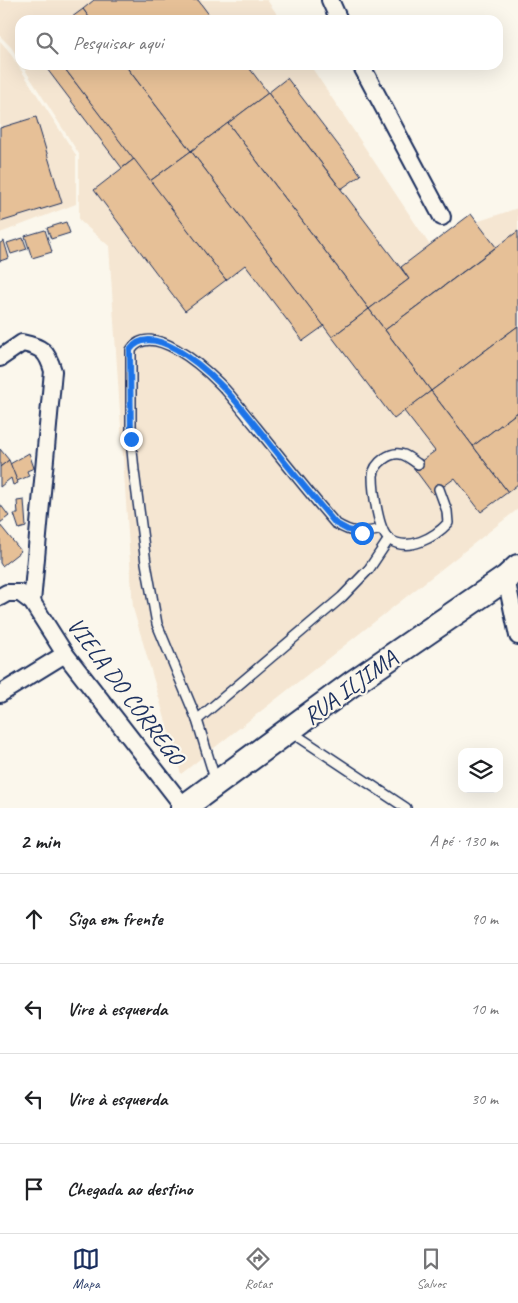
<!DOCTYPE html>
<html lang="pt">
<meta charset="utf-8">
<style>
body{margin:0;font-family:Caveat,sans-serif;background:#f2f2f2;color:#202124}
.controls{position:absolute;right:15px;bottom:15px;display:grid;overflow:hidden;border-radius:10px;box-shadow:0 5px 20px #0002}
.controls button{width:45px;height:45px;display:grid;place-items:center;padding:0;border:0;border-bottom:1px solid #e0e0e0;background:#fff;color:#202124;font:25px sans-serif}
.stop{position:absolute;width:15px;height:15px;margin:-11px;border:4px solid #1a73e8;border-radius:50%;background:#fff}
.stop.end{background:#1a73e8;border-color:#fff;box-shadow:0 1px 5px #0008}
.list{margin:0;padding:0;list-style:none}
h2{display:flex;justify-content:space-between;align-items:center;height:65px;margin:0;padding:0 20px;font-size:21px}
h2 small{font-size:16px;font-weight:400;color:#757577}
.list li{display:grid;grid-template-columns:32px 1fr auto;gap:15px;align-items:center;box-sizing:border-box;height:90px;padding:0 20px;border-top:1px solid #e0e0e0}
.list b{display:block;font-size:19px;white-space:nowrap}
.list em{font-size:16px;font-style:normal;color:#757577}
.icon{flex:none;width:28px;height:28px;fill:none;stroke:currentColor;stroke-width:2;stroke-linecap:round;stroke-linejoin:round}
.map{position:relative;flex:none;width:518px;height:808px;overflow:hidden}
.search{position:absolute;background:#fff;box-shadow:0 5px 20px #0002;left:15px;right:15px;top:15px;height:55px;display:flex;align-items:center;gap:12px;box-sizing:border-box;padding:0 18px;border-radius:15px;color:#757577;font-size:19px}
.sheet{height:425px;background:#fff}
nav{display:flex;justify-content:space-around;align-items:center;box-sizing:border-box;height:70px;border-top:1px solid #e0e0e0;background:#fff;font-size:14px;color:#757577}
nav a{display:grid;justify-items:center;gap:2px}
nav .on{color:#1b2f5e}
.map>svg:first-child{display:block}
</style>
<div class="map">
<svg width="518" height="808" viewBox="0 0 518 808">
<rect width="100%" height="100%" fill="#fbf7ec"/>
<filter id="ink" filterUnits="userSpaceOnUse"><feTurbulence type="fractalNoise" baseFrequency=".02" numOctaves="2"/><feDisplacementMap in="SourceGraphic" scale="10" xChannelSelector="R" yChannelSelector="G"/><feConvolveMatrix kernelMatrix="1 2 1 2 8 2 1 2 1" color-interpolation-filters="sRGB"/></filter>
<g filter="url(#ink)">
<g fill="#f5e6d2">
<polygon points="0,0 267,0 281,20 20,20 20,61 11,47 0,36"/>
<polygon points="0,41 8,50 76,155 76,204 0,233"/>
<polygon points="22,65 310,65 429,244 458,228 518,208 518,509 181,774 133,608 109,246 79,220 79,154"/>
</g>
<g fill="#e6c097" stroke="#1b2f5e">
<polygon points="94,0 198,0 213,20 91,20 83,9"/>
<polygon points="83,9 91,20 68,20"/>
<polygon points="44,65 62,65 134,159 122,168"/>
<polygon points="62,65 125,65 191,151 150,181"/>
<polygon points="125,65 247,65 268,93 191,151"/>
<polygon points="287,78 361,175 341,189 268,93"/>
<polygon points="268,93 409,279 369,309 228,123"/>
<polygon points="36,117 62,203 0,222 0,128"/>
<polygon points="228,123 369,309 332,337 191,151"/>
<polygon points="191,151 324,326 303,341 245,265 226,280 150,181"/>
<polygon points="134,159 226,280 185,311 94,190"/>
<polygon points="471,214 496,247 385,330 369,309 409,279 401,267"/>
<polygon points="66,222 70,233 51,239 47,228"/>
<polygon points="45,230 52,252 32,258 25,236"/>
<polygon points="518,231 518,326 431,391 385,330"/>
<polygon points="23,238 27,249 11,254 7,243"/>
<polygon points="4,241 9,258 0,261 0,243"/>
<polygon points="369,309 431,391 394,419 332,337"/>
<polygon points="518,326 518,412 473,446 431,391"/>
<polygon points="431,391 508,492 481,512 455,478 433,494 413,467 435,451 404,411"/>
<polygon points="518,412 518,484 508,492 473,446"/>
<polygon points="0,449 9,460 0,467"/>
<polygon points="29,453 34,468 27,471 29,476 17,481 10,464"/>
<polygon points="9,460 18,483 13,485 11,478 0,487 0,467"/>
<polygon points="24,500 26,527 19,529 14,514 18,514 17,501"/>
<polygon points="0,504 9,516 0,523"/>
<polygon points="0,525 21,551 2,566 0,563"/>
</g>
<g fill="none" stroke-linecap="round" stroke-linejoin="round">
<g stroke="#1b2f5e" stroke-width="12">
<g id="service">
<path d="M418 464C413 461 409 457 404 455 391 450 374 463 373 476 373 490 378 531 389 539 408 553 435 537 448 523L447 511 439 489"/>
<polyline points="197,720 342,597 369,569 389,539"/>
<polyline points="290,731 406,808"/>
<path d="M216 782 197 720 157 624 146 563 134 471 131 439V350C151 320 203 367 220 384 233 397 245 414 257 428 283 460 308 492 335 523 353 534 361 534 382 529"/>
</g>
</g>
<g stroke="#1b2f5e" stroke-width="20">
<g id="minor">
<polyline points="330,0 339,20"/>
<polyline points="361,65 442,217"/>
<path d="M0 358 22 343C42 347 47 351 53 371L32 602"/>
<polyline points="506,578 518,636"/>
<polyline points="0,597 7,593 20,593 32,602 65,654 184,807"/>
<polyline points="0,694 65,654"/>
</g>
</g>
<g stroke="#1b2f5e" stroke-width="28">
<polyline id="secondary" points="183,808 353,683 506,578 518,567"/>
</g>
<use href="#service" stroke="#fbf7ec" stroke-width="9"/>
<use href="#minor" stroke="#fbf7ec" stroke-width="16"/>
<use href="#secondary" stroke="#fbf7ec" stroke-width="24"/>
</g>
</g>
<g fill="none" stroke-linecap="round" stroke-linejoin="round" filter="url(#ink)">
<path stroke="#1a73e8" stroke-width="6" d="M131 439 130 350C151 320 203 367 220 384 240 404 260 432 279 455 297 478 316 500 335 523L348 530 362 533"/>
</g>
<g text-anchor="middle" dominant-baseline="central" stroke-width="4.5" stroke-linejoin="round" paint-order="stroke">
<g font-size="24" fill="#1b2f5e" stroke="#fbf7ec">
<text transform="translate(350 687) rotate(-36)">RUA ILJIMA</text>
<text transform="translate(126 691) rotate(53)">VIELA DO CÓRREGO</text>
</g>
</g>
</svg>
<div class="controls">
<button><svg class="icon" aria-label="layers" viewBox="0 0 24 24"><path d="M12 4l9 5-9 5-9-5zM3 14l9 5 9-5"/></svg></button>
</div>
<div class="stop" style="left:362px;top:533px"></div>
<div class="stop end" style="left:131px;top:439px"></div>
<div class="search"><svg class="icon" aria-label="search" viewBox="0 0 24 24"><circle cx="10" cy="10" r="6"/><path d="M15 15l6 6"/></svg>Pesquisar aqui</div>
</div>
<section class="sheet">
<h2>2 min<small>A pé · 130 m</small></h2>
<ul class="list">
<li><svg class="icon" aria-label="ahead" viewBox="0 0 24 24"><path d="M12 20V5M6 11l6-6 6 6"/></svg><div><b>Siga em frente</b></div><em>90 m</em></li>
<li><svg class="icon" aria-label="left" viewBox="0 0 24 24"><path d="M17 20v-9H6M10 6l-5 5 5 5"/></svg><div><b>Vire à esquerda</b></div><em>10 m</em></li>
<li><svg class="icon" aria-label="left" viewBox="0 0 24 24"><path d="M17 20v-9H6M10 6l-5 5 5 5"/></svg><div><b>Vire à esquerda</b></div><em>30 m</em></li>
<li><svg class="icon" aria-label="arrive" viewBox="0 0 24 24"><path d="M6 21V4h12l-3 4 3 4H6"/></svg><div><b>Chegada ao destino</b></div></li>
</ul>
</section>
<nav>
<a class="on"><svg class="icon" aria-label="map" viewBox="0 0 24 24"><path d="M3 6l6-2 6 2 6-2v14l-6 2-6-2-6 2zM9 4v14M15 6v14"/></svg>Mapa</a>
<a><svg class="icon" aria-label="directions" viewBox="0 0 24 24"><path d="M12 3l9 9-9 9-9-9zM9 14v-3h6M13 9l2 2-2 2"/></svg>Rotas</a>
<a><svg class="icon" aria-label="saved" viewBox="0 0 24 24"><path d="M7 4h10v16l-5-4-5 4z"/></svg>Salvos</a>
</nav>
